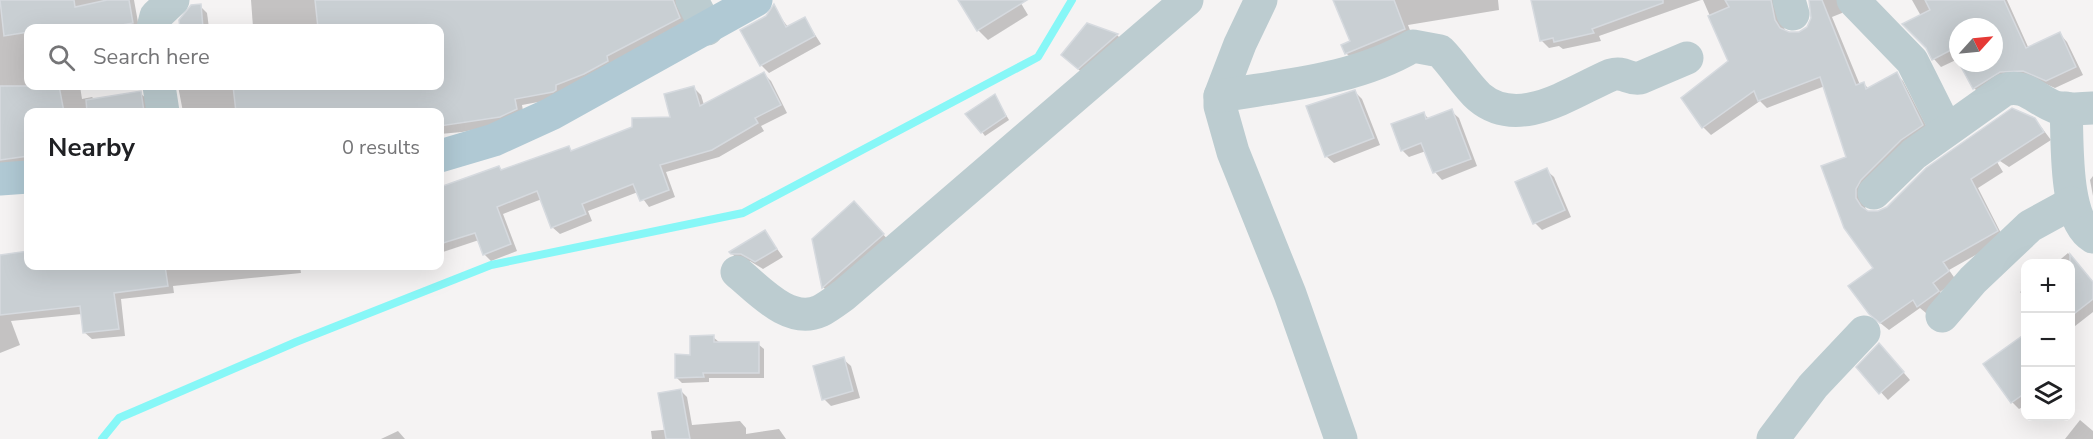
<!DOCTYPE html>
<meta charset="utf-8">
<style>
body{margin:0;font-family:"Nunito Sans",sans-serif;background:#f6f6f6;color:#202124}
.controls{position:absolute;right:18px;bottom:18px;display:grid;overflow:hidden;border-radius:12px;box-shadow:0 6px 24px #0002}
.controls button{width:54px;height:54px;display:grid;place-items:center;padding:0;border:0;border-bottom:2px solid #e0e0e0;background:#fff;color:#202124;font:30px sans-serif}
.compass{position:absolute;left:1949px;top:18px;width:54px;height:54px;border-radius:50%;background:#fff;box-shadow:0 6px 24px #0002;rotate:63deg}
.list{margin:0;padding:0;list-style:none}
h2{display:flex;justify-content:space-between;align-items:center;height:78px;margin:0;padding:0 24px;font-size:26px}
h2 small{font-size:20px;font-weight:400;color:#757577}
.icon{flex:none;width:33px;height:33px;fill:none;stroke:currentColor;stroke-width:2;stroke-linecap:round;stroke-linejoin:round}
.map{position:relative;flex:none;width:2093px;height:439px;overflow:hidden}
.search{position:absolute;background:#fff;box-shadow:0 6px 24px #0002;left:24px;top:24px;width:420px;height:66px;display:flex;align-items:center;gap:15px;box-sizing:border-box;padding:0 21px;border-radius:12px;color:#757577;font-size:22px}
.panel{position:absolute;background:#fff;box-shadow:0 6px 24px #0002;left:24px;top:108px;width:420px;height:162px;border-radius:12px}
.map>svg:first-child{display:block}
</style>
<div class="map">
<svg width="2093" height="439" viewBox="0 0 2093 439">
<rect width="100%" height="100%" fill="#f5f3f3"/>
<g fill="#0003">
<polygon points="0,0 134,0 139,28 28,28 28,86 80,86 82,99 92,97 95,100 140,93 148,100 150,112 28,112 28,164 0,169"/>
<polygon points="251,0 682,0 686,25 560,98 522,105 524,116 508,123 462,132 440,134 440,112 183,112 178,86 440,86 440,28 238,28 253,27"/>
<polygon points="960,0 1019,0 1028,15 988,40 978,30"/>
<polygon points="1334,0 1498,0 1499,10 1408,25 1413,38 1355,62 1346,53 1352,42"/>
<polygon points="1546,0 1701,0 1599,36 1601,41 1563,49 1559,46 1549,48 1541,40"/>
<polygon points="1703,0 1780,0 1778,14 1786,32 1799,33 1807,28 1813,19 1809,0 1844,0 1842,13 1832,17 1860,85 1864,84 1869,89 1895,73 1903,81 1930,133 1863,196 1866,211 1878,213 2034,119 2042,128 2051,140 2009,167 1994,157 2003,172 1978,188 2004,239 1949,270 1956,280 1940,292 1945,299 1926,313 1920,308 1889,330 1879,322 1875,268 1845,227 1848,158 1825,86 1767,108 1760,101 1711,135 1703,127 1730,62"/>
<polygon points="1912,0 2007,0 2029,49 2060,34 2067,42 2083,75 2055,88 2032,78 1982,96 1974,88 1960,63 1994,63 1994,27 1958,27 1958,59 1941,67 1934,59 1921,16"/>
<polygon points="200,6 207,13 209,28 182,28 181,20"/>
<polygon points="778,14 788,27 805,19 821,44 769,73 762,66 743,33"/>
<polygon points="1117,35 1124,42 1086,76 1070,62"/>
<polygon points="764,74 771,81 787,113 761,126 764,131 719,157 666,172 675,197 649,207 638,192 588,211 592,221 560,234 552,227 542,199 503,214 517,251 491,261 484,254 479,240 440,253 440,188 499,167 502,171 568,147 573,152 672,118 694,88 701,95 704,105"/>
<polygon points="1355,92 1362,99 1380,145 1334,163 1326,156"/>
<polygon points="995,96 1009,120 985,136 982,132"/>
<polygon points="1451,111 1459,118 1477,166 1442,180 1435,172 1426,151 1409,157 1402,150 1423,113 1429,119"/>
<polygon points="1546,170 1554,177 1571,217 1542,230 1535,223"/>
<polygon points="2093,176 2093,196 2090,180"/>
<polygon points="861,210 890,242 830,294 823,287 813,240"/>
<polygon points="765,232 783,257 763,269 750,261 740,261 732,254"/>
<polygon points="28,253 28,266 300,266 301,273 173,286 174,293 121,299 125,336 92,339 84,332 82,314 11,321 20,345 0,353 0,256"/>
<polygon points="2068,253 2093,282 2093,312 2070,330 2070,264 2055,264"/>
<polygon points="2026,288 2026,298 2020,292"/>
<polygon points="713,337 719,342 758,344 764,349 764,378 709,378 709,382 682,383 676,377 692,356"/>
<polygon points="2022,338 2026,341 2026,405 2019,409 2012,402"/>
<polygon points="1886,352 1910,380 1888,400 1858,367"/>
<polygon points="843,359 851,366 860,398 831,406 824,399"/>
<polygon points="680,390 687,397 692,425 740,421 746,428 746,434 779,429 786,439 688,439"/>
<polygon points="2080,420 2093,431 2093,439 2065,439"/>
<polygon points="672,429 679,439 652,439 651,431"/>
<polygon points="398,431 405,439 381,439"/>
</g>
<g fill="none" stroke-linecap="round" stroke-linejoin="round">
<polyline stroke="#87f7f7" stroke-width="8" points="102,439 119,418 296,342 491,265 743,213 1038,57 1072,0"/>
</g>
<g fill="#c9cfd3" stroke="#d6dadf" stroke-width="1.5">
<polygon points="0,0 74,0 75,7 107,0 129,0 133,23 106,28 28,28 28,32 4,36"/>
<polygon points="315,0 673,0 680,18 607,56 608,61 584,74 556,85 556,90 553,92 515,99 517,109 500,117 440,126 440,112 236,112 233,86 440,86 440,28 318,28"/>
<polygon points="958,0 1027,0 977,31"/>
<polygon points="1333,0 1394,0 1405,29 1345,54 1341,45 1350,41"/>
<polygon points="1531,0 1663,0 1663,3 1592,29 1594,33 1554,42 1553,38 1540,41"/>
<polygon points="1725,0 1771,0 1775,20 1780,28 1789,32 1799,32 1807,27 1811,18 1809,0 1822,0 1856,85 1864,82 1866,89 1897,72 1923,125 1901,140 1861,180 1856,189 1856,198 1861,206 1868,211 1878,211 1887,207 1926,168 2012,108 2035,118 2044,132 1971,179 1998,231 1943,262 1949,271 1933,283 1939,291 1917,307 1913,300 1880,323 1869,314 1848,286 1873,268 1844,228 1821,166 1846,157 1820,77 1758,101 1754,91 1702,128 1681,98 1728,61 1708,16 1729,7"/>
<polygon points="1925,0 2004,0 2026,48 2060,32 2076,67 2046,81 2023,71 2000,72 1973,89 1959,63 1994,63 1994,27 1958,27 1958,62 1951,50 1932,60 1926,48 1902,24 1930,10"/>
<polygon points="201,4 203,28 180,28 179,20 191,5"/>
<polygon points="774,4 786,27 805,17 815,36 760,66 740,30 766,16"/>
<polygon points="1087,23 1118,34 1078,69 1061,55"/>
<polygon points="764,72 781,105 755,118 758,123 712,150 660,165 669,190 640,201 633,184 582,204 586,214 551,228 537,191 497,207 511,244 483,255 475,233 440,244 440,187 499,166 501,170 569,146 571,151 632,127 632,118 670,117 664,94 694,86 700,106"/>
<polygon points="0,86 59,86 64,112 28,112 28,156 0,160"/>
<polygon points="1355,90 1374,138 1325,157 1306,106"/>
<polygon points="141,91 144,112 87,112 86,100"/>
<polygon points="995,94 1006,116 981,133 965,114"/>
<polygon points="1452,109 1471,159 1433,173 1421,143 1401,151 1391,124 1424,112 1426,119"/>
<polygon points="1547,168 1565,210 1533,224 1515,182"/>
<polygon points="854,201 884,234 822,288 812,239"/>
<polygon points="765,230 777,249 755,262 741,254 731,254 729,252"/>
<polygon points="28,251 28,266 165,266 168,286 114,293 119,329 83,333 80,306 0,315 0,255"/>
<polygon points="2070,254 2093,282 2093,299 2070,317"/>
<polygon points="2025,334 2025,393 2011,403 1983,364"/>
<polygon points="714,335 714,342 759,342 759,373 703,373 704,377 675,378 675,354 690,355 690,336"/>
<polygon points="1879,343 1904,372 1879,394 1856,367"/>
<polygon points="844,357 853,391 822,400 813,366"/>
<polygon points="681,389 690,439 666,439 658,393"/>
</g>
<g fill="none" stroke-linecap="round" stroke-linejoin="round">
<g stroke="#bcccd0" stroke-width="33">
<polyline points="692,0 707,29"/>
<polyline points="1261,0 1240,44 1220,96 1220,106 1233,152 1290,294 1341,439"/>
<polyline points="1789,0 1793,14"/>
<polyline points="1853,0 1912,61 1946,129"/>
<polyline points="153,28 156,16 173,0"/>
<polyline points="159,86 163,112"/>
<path d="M1220 96C1285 85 1356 80 1413 46L1440 51C1454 65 1465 84 1479 97 1519 131 1571 92 1611 75 1624 71 1629 80 1640 78L1687 58"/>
<path d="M2066 108C2068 140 2063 219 2093 237"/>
<path d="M1874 193 1914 154 2004 90C2025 83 2036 100 2055 107 2067 110 2081 109 2093 108"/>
<path d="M737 272C759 290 789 325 820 311 828 307 837 300 844 295L1187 0"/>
<polyline points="1942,316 1973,280 2030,226 2072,203"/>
<polyline points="1773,439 1813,386 1864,332"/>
</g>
<g stroke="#b0c9d4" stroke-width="33">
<polyline points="440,156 494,140 551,114 756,0"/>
<polyline points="0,179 28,177"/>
</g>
</g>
</svg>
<div class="controls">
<button>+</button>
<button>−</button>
<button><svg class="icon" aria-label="layers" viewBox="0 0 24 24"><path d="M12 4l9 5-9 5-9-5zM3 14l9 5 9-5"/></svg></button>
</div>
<svg class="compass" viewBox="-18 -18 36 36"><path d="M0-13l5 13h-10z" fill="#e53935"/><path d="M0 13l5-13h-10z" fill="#757577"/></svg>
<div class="search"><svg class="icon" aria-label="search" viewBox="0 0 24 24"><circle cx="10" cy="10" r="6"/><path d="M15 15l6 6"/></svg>Search here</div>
<section class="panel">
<h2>Nearby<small>0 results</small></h2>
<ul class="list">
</ul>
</section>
</div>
